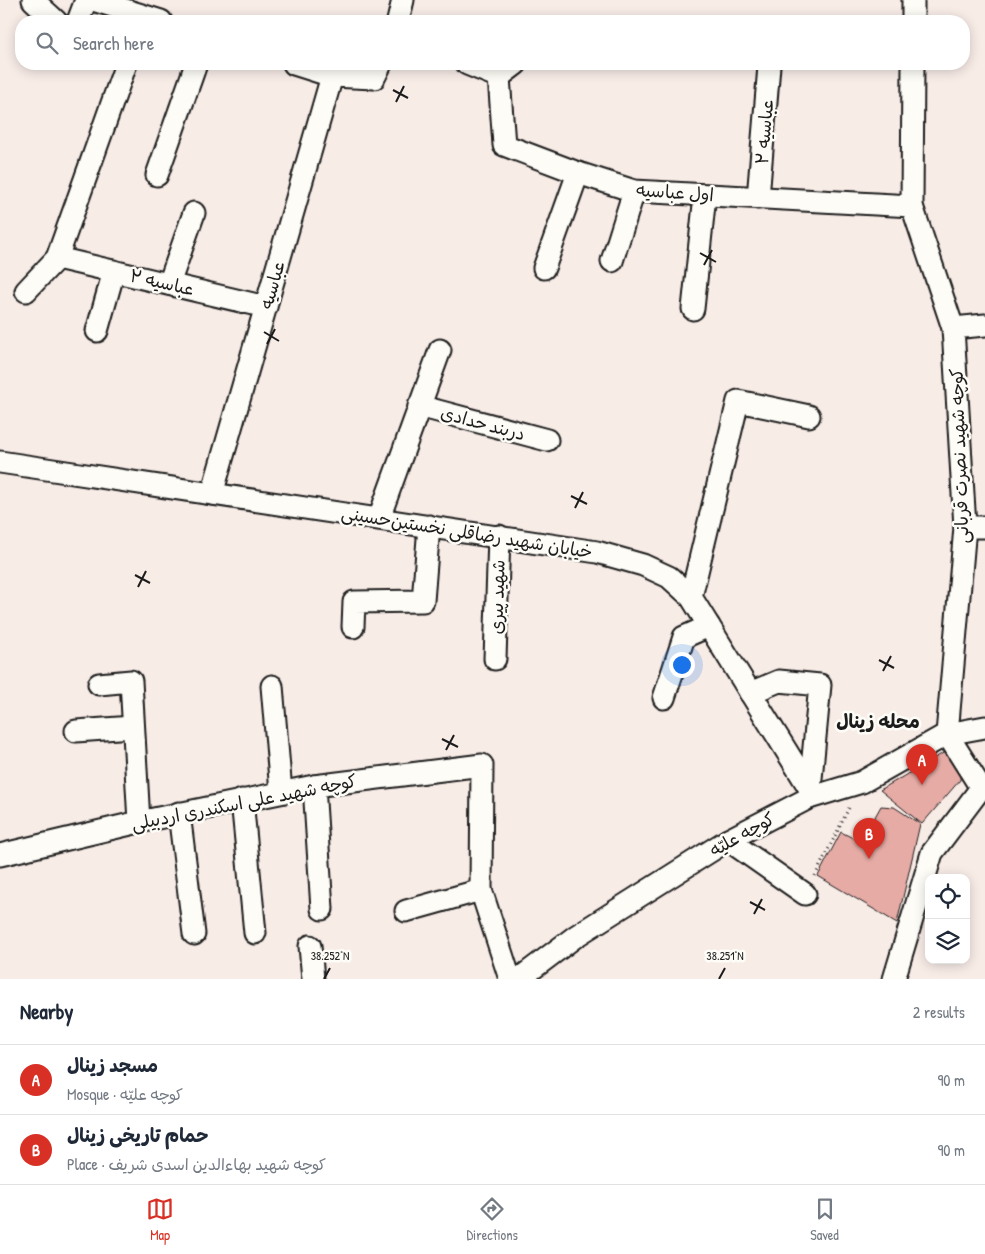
<!DOCTYPE html>
<meta charset="utf-8">
<style>
body{margin:0;font-family:"Patrick Hand","Playpen Sans Arabic",sans-serif;background:#f6f6f7;color:#1f2937}
.controls{position:absolute;right:15px;bottom:15px;display:grid;overflow:hidden;border-radius:10px;box-shadow:0 2px 12px #0003}
.controls button{width:45px;height:45px;display:grid;place-items:center;padding:0;border:0;border-bottom:1px solid #e0e1e3;background:#fff;color:#1f2937;font:25px sans-serif}
.you{position:absolute;left:681px;top:664px;width:18px;height:18px;margin:-12px;border:4px solid #fff;border-radius:50%;background:#1a73e8;box-shadow:0 0 0 8px #1a73e833}
.badge{display:grid;place-items:center;width:32px;height:32px;border-radius:50%;background:#d93025;color:#fff;font-size:16px;font-weight:700}
.pin{position:absolute;translate:-50% -41px;filter:drop-shadow(0 1px 2px #0008)}
.pin::after{content:'';position:absolute;top:26px;width:18px;height:15px;background:inherit;clip-path:polygon(0 0,100% 0,50% 100%)}
.list{margin:0;padding:0;list-style:none}
h2{display:flex;justify-content:space-between;align-items:center;height:65px;margin:0;padding:0 20px;font-size:21px}
h2 small{font-size:16px;font-weight:400;color:#747a83}
.list li{display:grid;grid-template-columns:32px 1fr auto;gap:15px;align-items:center;box-sizing:border-box;height:70px;padding:0 20px;border-top:1px solid #e0e1e3}
.list b{display:block;font-size:19px;white-space:nowrap}
.list p{margin:0;font-size:16px;white-space:nowrap;color:#747a83}
.list em{font-size:16px;font-style:normal;color:#747a83}
.icon{flex:none;width:28px;height:28px;fill:none;stroke:currentColor;stroke-width:2;stroke-linecap:round;stroke-linejoin:round}
.map{position:relative;flex:none;width:985px;height:979px;overflow:hidden}
.search{position:absolute;background:#fff;box-shadow:0 2px 12px #0003;left:15px;right:15px;top:15px;height:55px;display:flex;align-items:center;gap:12px;box-sizing:border-box;padding:0 18px;border-radius:20px;color:#747a83;font-size:19px}
.sheet{height:205px;background:#fff}
nav{display:flex;justify-content:space-around;align-items:center;box-sizing:border-box;height:70px;border-top:1px solid #e0e1e3;background:#fff;font-size:14px;color:#747a83}
nav a{display:grid;justify-items:center;gap:2px}
nav .on{color:#d93025}
.map>svg:first-child{display:block}
</style>
<div class="map">
<svg width="985" height="979" viewBox="0 0 985 979">
<rect width="100%" height="100%" fill="#f8ece7"/>
<filter id="ink" filterUnits="userSpaceOnUse"><feTurbulence type="fractalNoise" baseFrequency=".02" numOctaves="2"/><feDisplacementMap in="SourceGraphic" scale="10" xChannelSelector="R" yChannelSelector="G"/><feConvolveMatrix kernelMatrix="1 2 1 2 8 2 1 2 1" color-interpolation-filters="sRGB"/></filter>
<g filter="url(#ink)">
<g fill="#e6aba5" stroke="#1c1c1c">
<polygon points="945,752 961,769 960,780 922,824 880,790"/>
<polygon points="881,806 894,807 920,824 897,923 818,876 841,832 861,842"/>
</g>
<g fill="none" stroke-linecap="round" stroke-linejoin="round">
<g stroke="#1c1c1c" stroke-width="25">
<g id="minor">
<polyline points="33,0 56,21"/>
<polyline points="93,0 161,21"/>
<polyline points="78,21 86,0"/>
<polyline points="398,21 403,0"/>
<polyline points="913,21 913,0"/>
<polyline points="294,64 332,76 374,78 381,64"/>
<polyline points="467,64 499,77"/>
<polyline points="516,64 499,77 504,145 578,173 634,191 912,206"/>
<polyline points="157,175 196,64"/>
<polyline points="758,198 769,66"/>
<polyline points="57,258 266,307"/>
<polyline points="612,261 634,191"/>
<polyline points="544,268 578,173"/>
<polyline points="169,284 194,213"/>
<polyline points="26,291 57,258 126,64"/>
<polyline points="693,309 705,195"/>
<polyline points="953,328 985,325"/>
<polyline points="97,331 114,271"/>
<polyline points="419,406 547,440"/>
<polyline points="0,462 597,552 643,565 669,577 691,597 810,789 809,798"/>
<polyline points="212,494 332,76"/>
<polyline points="379,518 440,350"/>
<polyline points="965,527 985,527"/>
<polyline points="691,597 738,401 809,416"/>
<polyline points="353,627 354,602 423,601 429,526"/>
<polyline points="495,659 499,536"/>
<polyline points="99,684 131,681 139,822"/>
<polyline points="272,686 281,792"/>
<polyline points="750,693 779,681 820,685 810,789"/>
<polyline points="664,698 684,637 709,626"/>
<polyline points="76,731 133,727"/>
<polyline points="314,786 322,909"/>
<polyline points="242,800 255,933"/>
<polyline points="179,813 194,934"/>
<polyline points="728,840 805,894"/>
<polyline points="0,855 139,822 314,786 482,765 481,890 510,979"/>
<polyline points="406,911 481,890"/>
<polyline points="310,946 313,979"/>
<polyline points="519,979 576,936 728,840 809,798 862,782 947,734 985,727"/>
<polyline points="894,979 932,853 981,788 947,734 965,527 953,328 912,206 913,64"/>
</g>
</g>
<polyline stroke="#1c1c1c" stroke-width="3" stroke-dasharray="1 4" stroke-linecap="butt" points="815,876 849,808"/>
<use href="#minor" stroke="#fdfcf7" stroke-width="21"/>
</g>
</g>
<path fill="none" stroke="#1c1c1c" stroke-width="2" d="M393 90 408 98M396 102 404 86M700 253 716 262M704 265 712 250M264 332 279 341M267 344 275 329M571 496 587 504M575 508 583 492M135 575 150 583M138 587 146 571M879 660 894 668M883 671 891 656M442 739 458 747M446 750 454 735M750 902 765 910M754 914 762 899M324 979 330 968M719 979 725 968"/>
<g text-anchor="middle" dominant-baseline="central" stroke-width="5" stroke-linejoin="round" paint-order="stroke">
<g font-size="18" fill="#1c1c1c" stroke="#fdfcf7">
<text transform="translate(764 132) rotate(-85)">عباسیه ۲</text>
<text transform="translate(675 192) rotate(4)">اول عباسیه</text>
<text transform="translate(162 282) rotate(13)">عباسیه ۲</text>
<text transform="translate(272 285) rotate(-74)">عباسیه</text>
<text transform="translate(483 423) rotate(15)">دربند حدادی</text>
<text transform="translate(959 456) rotate(-92)">کوچه شهید نصرت قربانی</text>
<text transform="translate(467 532) rotate(9)">خیابان شهید رضاقلی نخستین‌حسینی</text>
<text transform="translate(497 597) rotate(-88)">شهید پیری</text>
<text transform="translate(244 802) rotate(-11)">کوچه شهید علی اسکندری اردبیلی</text>
<text transform="translate(742 834) rotate(-29)">کوچه علیّه</text>
</g>
<g font-size="19" font-weight="bold" fill="#1c1c1c" stroke="#fdfcf7">
<text x="878" y="721">محله زینال</text>
</g>
</g>
<g font-size="12" text-anchor="middle" fill="#1c1c1c" stroke="#fdfcf7" stroke-width="5" stroke-linejoin="round" paint-order="stroke">
<text x="330" y="960">38.252°N</text>
<text x="725" y="960">38.251°N</text>
</g>
</svg>
<div class="controls">
<button><svg class="icon" aria-label="locate" viewBox="0 0 24 24"><circle cx="12" cy="12" r="6"/><path d="M12 2v4M12 18v4M2 12h4M18 12h4"/></svg></button>
<button><svg class="icon" aria-label="layers" viewBox="0 0 24 24"><path d="M12 4l9 5-9 5-9-5zM3 14l9 5 9-5"/></svg></button>
</div>
<div class="you"></div>
<div class="pin badge" style="left:922px;top:785px">A</div>
<div class="pin badge" style="left:869px;top:859px">B</div>
<div class="search"><svg class="icon" aria-label="search" viewBox="0 0 24 24"><circle cx="10" cy="10" r="6"/><path d="M15 15l6 6"/></svg>Search here</div>
</div>
<section class="sheet">
<h2>Nearby<small>2 results</small></h2>
<ul class="list">
<li><span class="badge">A</span><div><b>مسجد زینال</b><p>Mosque · کوچه علیّه</p></div><em>90 m</em></li>
<li><span class="badge">B</span><div><b>حمام تاریخی زینال</b><p>Place · کوچه شهید بهاءالدین اسدی شریف</p></div><em>90 m</em></li>
</ul>
</section>
<nav>
<a class="on"><svg class="icon" aria-label="map" viewBox="0 0 24 24"><path d="M3 6l6-2 6 2 6-2v14l-6 2-6-2-6 2zM9 4v14M15 6v14"/></svg>Map</a>
<a><svg class="icon" aria-label="directions" viewBox="0 0 24 24"><path d="M12 3l9 9-9 9-9-9zM9 14v-3h6M13 9l2 2-2 2"/></svg>Directions</a>
<a><svg class="icon" aria-label="saved" viewBox="0 0 24 24"><path d="M7 4h10v16l-5-4-5 4z"/></svg>Saved</a>
</nav>
